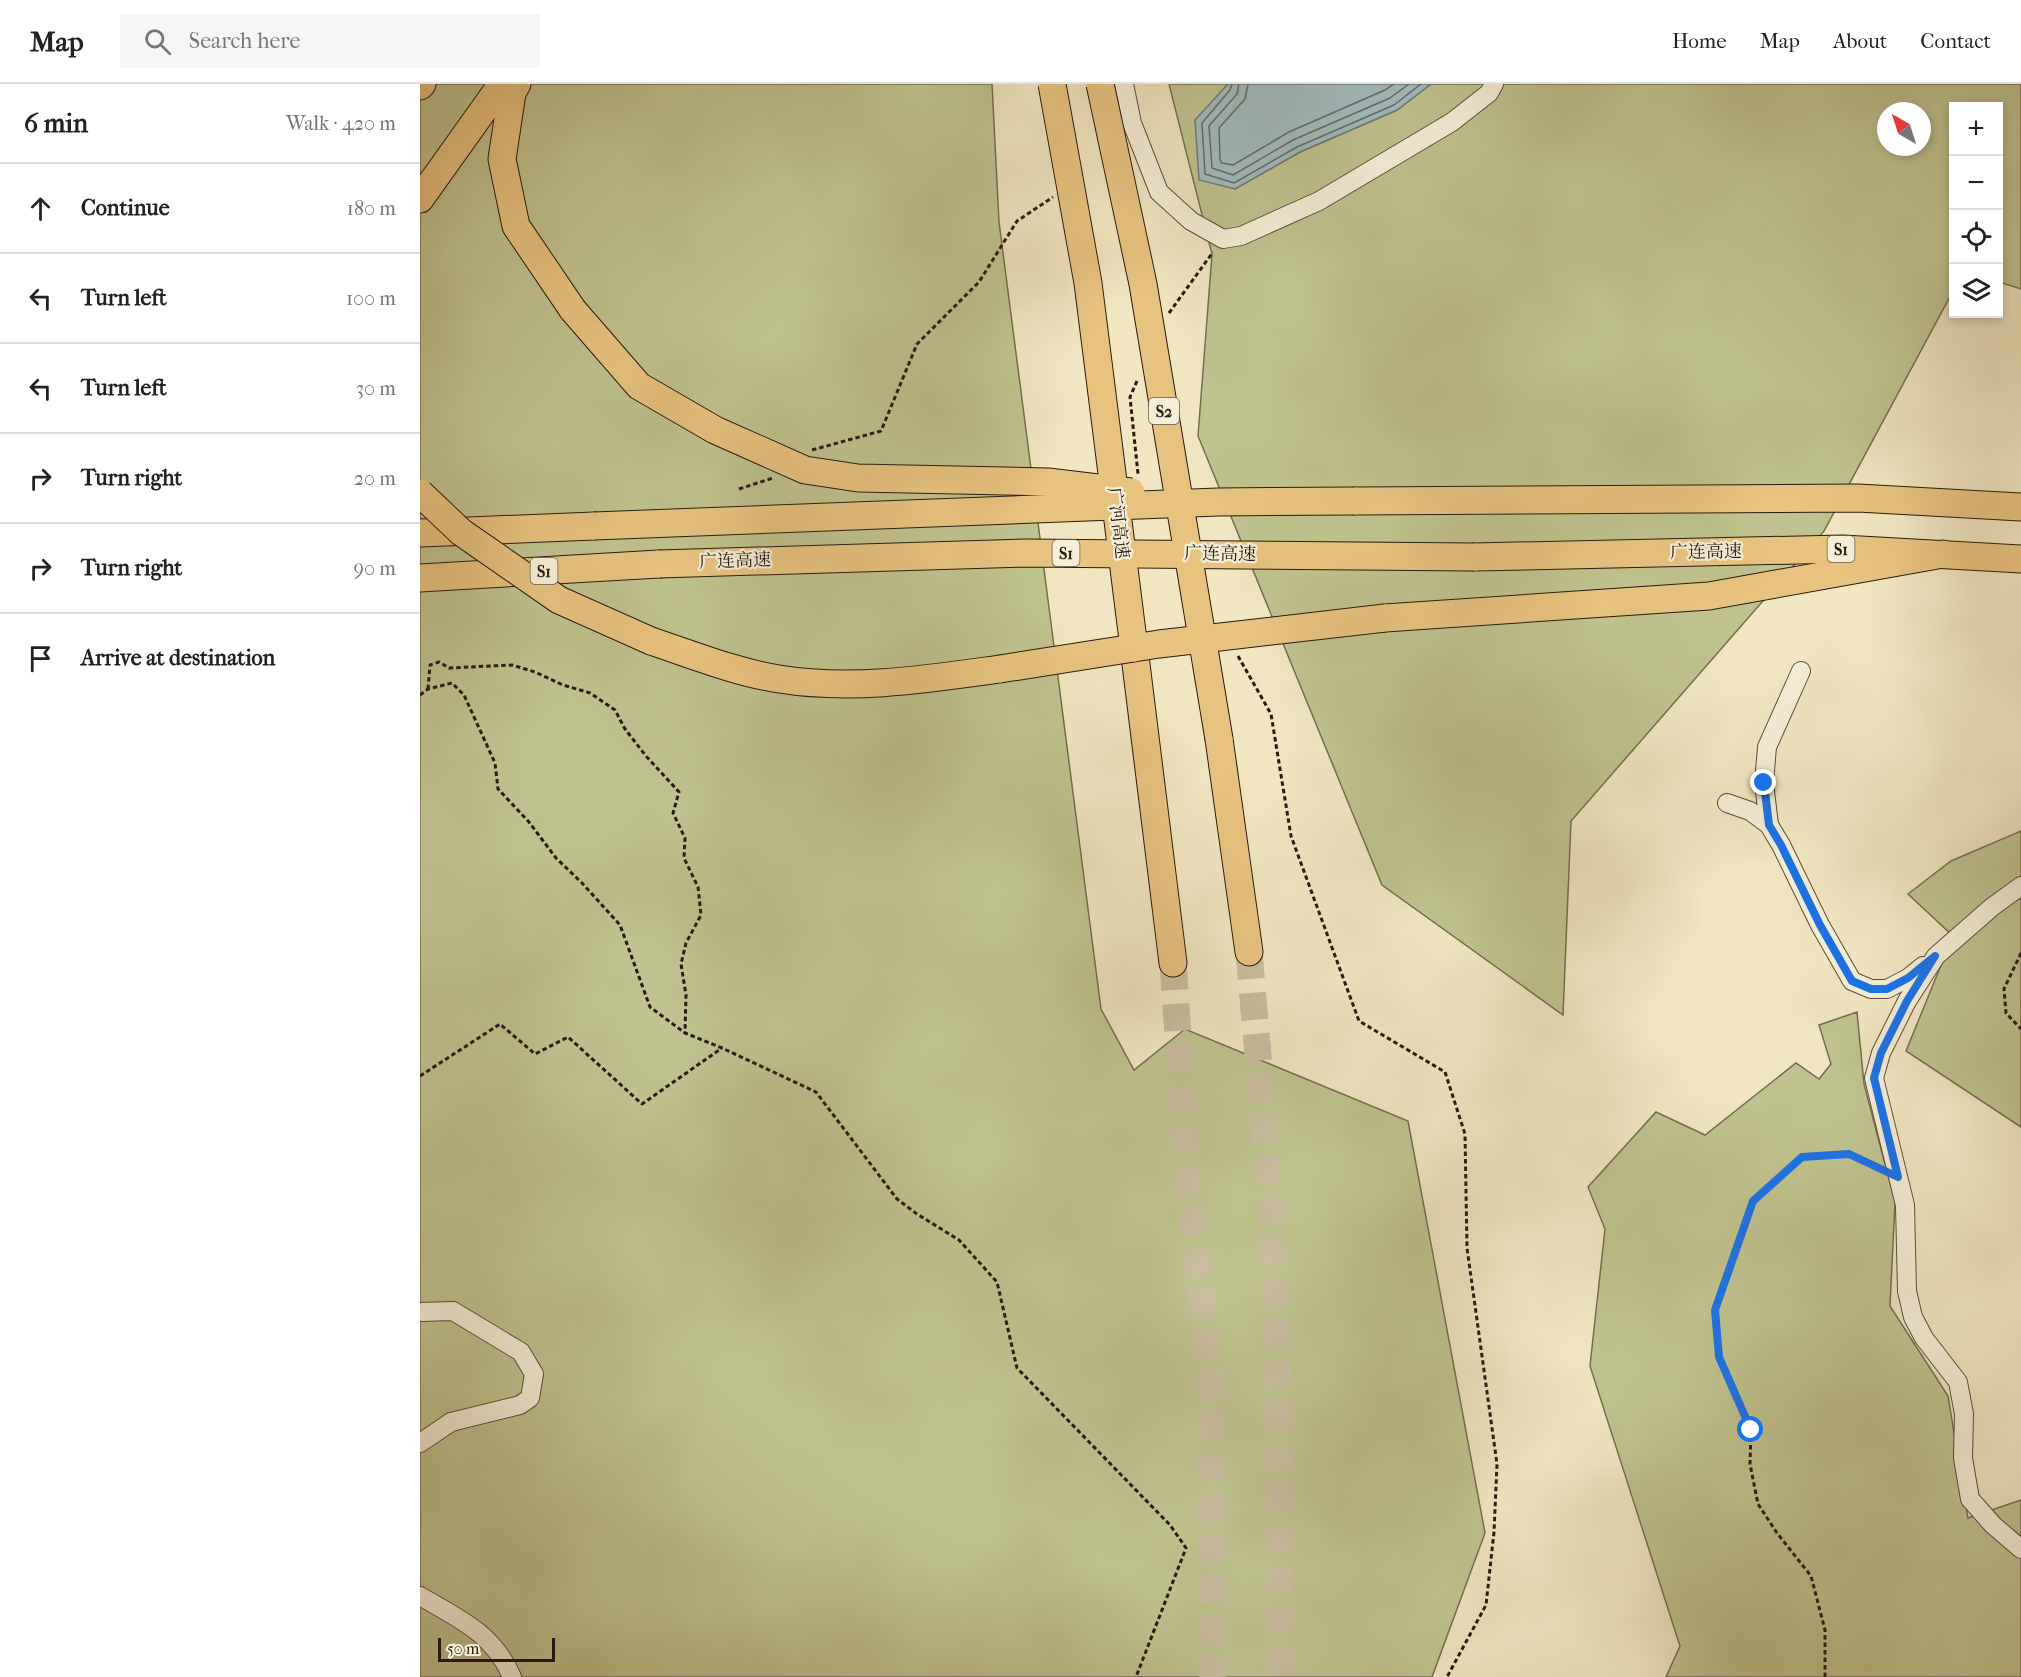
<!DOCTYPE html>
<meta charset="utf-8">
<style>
body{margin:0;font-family:"IM FELL French Canon","Noto Serif SC",serif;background:#f6f6f6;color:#222}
.controls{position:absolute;right:18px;top:18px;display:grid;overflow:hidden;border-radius:0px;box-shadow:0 3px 9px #0003}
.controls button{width:54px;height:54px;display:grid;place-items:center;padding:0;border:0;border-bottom:2px solid #e0e0e0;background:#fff;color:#222;font:30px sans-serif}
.compass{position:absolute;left:1457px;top:18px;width:54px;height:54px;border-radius:50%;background:#fff;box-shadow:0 3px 9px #0003;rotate:321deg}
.scale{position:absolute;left:18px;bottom:15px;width:117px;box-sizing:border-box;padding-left:6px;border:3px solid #291910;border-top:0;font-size:16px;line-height:21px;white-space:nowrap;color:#291910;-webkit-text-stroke:4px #f6efd7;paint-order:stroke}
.stop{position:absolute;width:18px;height:18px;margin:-14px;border:4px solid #1a73e8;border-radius:50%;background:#fff}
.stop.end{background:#1a73e8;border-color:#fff;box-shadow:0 2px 6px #0008}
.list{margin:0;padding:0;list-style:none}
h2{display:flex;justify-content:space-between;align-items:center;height:78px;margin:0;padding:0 24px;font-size:26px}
h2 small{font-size:20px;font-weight:400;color:#767676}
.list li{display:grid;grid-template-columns:39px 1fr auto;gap:18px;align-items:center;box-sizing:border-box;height:90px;padding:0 24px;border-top:2px solid #e0e0e0}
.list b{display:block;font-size:22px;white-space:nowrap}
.list em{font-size:20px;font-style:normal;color:#767676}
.icon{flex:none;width:33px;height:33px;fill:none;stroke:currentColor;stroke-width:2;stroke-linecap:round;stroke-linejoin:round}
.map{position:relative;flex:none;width:1601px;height:1593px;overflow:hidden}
header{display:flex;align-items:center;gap:36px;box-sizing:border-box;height:84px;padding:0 30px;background:#fff;border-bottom:2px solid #e0e0e0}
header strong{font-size:28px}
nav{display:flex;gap:33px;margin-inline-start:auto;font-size:21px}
.search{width:420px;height:54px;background:#f6f6f6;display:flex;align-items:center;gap:15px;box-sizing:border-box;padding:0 21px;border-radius:0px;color:#767676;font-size:22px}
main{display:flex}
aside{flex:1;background:#fff}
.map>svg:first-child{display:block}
</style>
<header>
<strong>Map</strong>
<div class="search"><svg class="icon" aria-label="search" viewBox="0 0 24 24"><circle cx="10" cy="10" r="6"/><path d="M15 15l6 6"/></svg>Search here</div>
<nav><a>Home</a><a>Map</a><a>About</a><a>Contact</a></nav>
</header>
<main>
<aside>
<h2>6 min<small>Walk · 420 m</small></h2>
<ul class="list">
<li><svg class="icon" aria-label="ahead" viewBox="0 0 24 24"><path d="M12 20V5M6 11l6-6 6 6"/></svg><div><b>Continue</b></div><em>180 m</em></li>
<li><svg class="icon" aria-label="left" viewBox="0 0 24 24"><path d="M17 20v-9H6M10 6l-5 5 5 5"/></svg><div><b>Turn left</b></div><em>100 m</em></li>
<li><svg class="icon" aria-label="left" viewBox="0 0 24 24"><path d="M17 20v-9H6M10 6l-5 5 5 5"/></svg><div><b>Turn left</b></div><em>30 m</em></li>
<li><svg class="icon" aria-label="right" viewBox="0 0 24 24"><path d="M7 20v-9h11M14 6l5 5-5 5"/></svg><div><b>Turn right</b></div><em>20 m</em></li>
<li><svg class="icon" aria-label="right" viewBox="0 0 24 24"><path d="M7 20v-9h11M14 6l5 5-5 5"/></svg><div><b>Turn right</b></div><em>90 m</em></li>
<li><svg class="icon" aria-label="arrive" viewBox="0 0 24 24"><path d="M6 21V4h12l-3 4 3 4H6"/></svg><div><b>Arrive at destination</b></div></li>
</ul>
</aside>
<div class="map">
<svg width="1601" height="1593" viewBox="0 0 1601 1593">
<rect width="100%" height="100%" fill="#f1e6c1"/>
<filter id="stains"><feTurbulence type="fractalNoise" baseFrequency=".00333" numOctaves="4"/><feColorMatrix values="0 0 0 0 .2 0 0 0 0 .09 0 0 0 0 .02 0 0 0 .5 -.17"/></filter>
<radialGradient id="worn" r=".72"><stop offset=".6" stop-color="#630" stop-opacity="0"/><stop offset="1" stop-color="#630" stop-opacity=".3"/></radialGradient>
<g fill="#c0c38f" stroke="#746e50" stroke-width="1.5" fill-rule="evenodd">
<polygon points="0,0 572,0 579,138 681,925 714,986 765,945 988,1037 1065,1449 1012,1593 0,1593"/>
<path d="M749 0H808L776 36 815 105 880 68 977 26 1011 0H1601V205L1579 198 1578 22H1534L1533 207 1404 447 1151 737 1143 931 962 801 778 352 792 170ZM1466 27H1502V63H1466Z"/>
<polygon points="1601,747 1601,1043 1486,967 1533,852 1488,810 1531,777"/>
<polygon points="1437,928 1444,1000 1475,1118 1470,1222 1528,1312 1548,1434 1601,1416 1601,1593 1246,1593 1260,1562 1170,1282 1185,1145 1168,1103 1236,1028 1285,1051 1376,979 1399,995 1411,980 1399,941"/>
</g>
<polygon fill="#a1bcbf" stroke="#717b79" stroke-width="1.5" points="808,0 1011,0 977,26 880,68 815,105 779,96 775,36"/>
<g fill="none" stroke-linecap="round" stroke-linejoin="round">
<g stroke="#656a68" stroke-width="1.5">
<polyline points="812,0 810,6 782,39 785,90 814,99 877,63 974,21 1001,0"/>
<polyline points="819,0 817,10 789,42 792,84 813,91 873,56 970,14 989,0"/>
<polyline points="828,0 825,15 799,44 800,76 802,79 813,81 869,48 965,6 974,0"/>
</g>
<g stroke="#c9bd9e" stroke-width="27" stroke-dasharray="27 14" stroke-linecap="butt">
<path d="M829 868C840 998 853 1127 857 1257 861 1369 860 1481 860 1593"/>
<polyline points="753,879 768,1095 790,1293 793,1593"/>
</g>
<g stroke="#5b4c3c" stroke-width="20">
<g id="minor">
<polyline points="704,0 712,39 739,108 771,137 803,155 821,152 899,117 1032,38 1069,9 1074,0"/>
<polyline points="1307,719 1330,727 1349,741 1361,761 1400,841 1432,897 1451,905 1467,905 1488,894 1503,882"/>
<polyline points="1349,741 1344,699 1347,663 1381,587"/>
<polyline points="1601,802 1572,823 1516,872 1487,917 1461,969 1454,994 1485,1121 1487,1207 1493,1233 1504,1254 1538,1298 1544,1330 1543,1374 1550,1415 1573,1441 1601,1465"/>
<polyline points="0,1228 33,1227 101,1268 114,1290 110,1314 100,1321 31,1338 0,1359"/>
<path d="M0 1512C39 1535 73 1549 92 1593"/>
</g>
</g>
<g stroke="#291910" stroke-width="29">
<g id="highway">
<polyline points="97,0 92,9 82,75 96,142 153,226"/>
<polyline points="0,2 2,0"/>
<polyline points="0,115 82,0"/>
<polyline points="935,417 1438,414 1601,423"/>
<polyline points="0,449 174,442"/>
<polyline points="1054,473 1423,465 1601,475"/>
<polyline points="0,494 239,480"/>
<polyline points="965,534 1289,512 1523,470"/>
<path d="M231 557C273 571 315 588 359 595 432 607 508 595 580 585"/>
<polyline points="714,564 753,879"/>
<polyline points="799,655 829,868"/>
</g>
</g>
<g stroke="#291910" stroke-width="3" stroke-dasharray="4.5 3" stroke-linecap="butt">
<polyline points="749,229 793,168"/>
<polyline points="717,297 710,313 718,390"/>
<polyline points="392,366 461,347 497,260 559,198 597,137 633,113"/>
<polyline points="319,405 353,394"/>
<polyline points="818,572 851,630 871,752 939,937 1025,988 1045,1050 1047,1164 1077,1380 1074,1448 1066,1521 1027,1593"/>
<polyline points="8,605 10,581 19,578 29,584 92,581 115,588 143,601 170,609 195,626 205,645 226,672 259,708 253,729 265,754 264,774 278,803 281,831 266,859 261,880 266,911 265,949"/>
<polyline points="0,611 8,605 32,599 44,611 75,679 78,705 109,738 136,774 162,799 200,841 230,923 265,949 302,964 396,1008 477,1115 497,1130 539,1156 577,1198 597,1284 750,1441 766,1464 716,1593"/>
<polyline points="1601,869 1584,905 1586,929 1601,945"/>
<polyline points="0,992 80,940 115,970 148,953 222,1020 302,964"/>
<polyline points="1405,1593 1405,1546 1391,1492 1357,1449 1338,1420 1330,1380 1331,1346 1299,1273 1295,1226 1333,1117 1382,1073 1429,1070 1459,1084"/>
</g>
<use href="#minor" stroke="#f6efd7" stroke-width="18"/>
<use href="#highway" stroke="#e8c380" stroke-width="27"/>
<g stroke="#291910" stroke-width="29" stroke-linecap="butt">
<g id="highway-bridge">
<polyline points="632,0 668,199 714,564"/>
<polyline points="680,0 723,200 799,655"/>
<polyline points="153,226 219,302 295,346 385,386 438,394 628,398 711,408"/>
<polyline points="0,409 41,448 139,516 231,557"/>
<polyline points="174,442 798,418 935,417"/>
<polyline points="239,480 606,469 1054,473"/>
<polyline points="580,585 739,560 965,534"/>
</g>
</g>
<use href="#highway-bridge" stroke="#e8c380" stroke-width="27"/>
</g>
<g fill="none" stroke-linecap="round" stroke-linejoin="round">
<polyline stroke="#1a73e8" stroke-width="8" points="1331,1346 1299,1273 1295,1226 1333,1117 1382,1073 1429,1070 1478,1093 1454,994 1461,969 1487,917 1515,872 1488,894 1467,905 1451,905 1432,897 1400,841 1361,761 1349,741 1344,699"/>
</g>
<g text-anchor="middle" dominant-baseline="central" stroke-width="4.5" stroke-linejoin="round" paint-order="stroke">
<g fill="#f6efd7" stroke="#66594c" stroke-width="1.5">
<rect x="729" y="314" width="30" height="26" rx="4.5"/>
<rect x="1407.5" y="452" width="27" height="26" rx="4.5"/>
<rect x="632.5" y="456" width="27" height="26" rx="4.5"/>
<rect x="110.5" y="474" width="27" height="26" rx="4.5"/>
</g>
<g font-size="16" font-weight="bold" fill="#291910">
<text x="744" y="327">S2</text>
<text x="1421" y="465">S1</text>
<text x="646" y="469">S1</text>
<text x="124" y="487">S1</text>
</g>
<g font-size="18" fill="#291910" stroke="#f6efd7">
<text transform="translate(698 439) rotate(83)">广河高速</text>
<text transform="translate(1286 468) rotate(-1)">广连高速</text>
<text transform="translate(800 470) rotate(1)">广连高速</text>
<text transform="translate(315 477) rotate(-2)">广连高速</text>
</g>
</g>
<rect width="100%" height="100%" filter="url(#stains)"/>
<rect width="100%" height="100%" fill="url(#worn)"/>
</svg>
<div class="controls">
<button>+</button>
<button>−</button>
<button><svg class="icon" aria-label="locate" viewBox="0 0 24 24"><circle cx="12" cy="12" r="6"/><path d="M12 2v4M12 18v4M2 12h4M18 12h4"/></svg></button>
<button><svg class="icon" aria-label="layers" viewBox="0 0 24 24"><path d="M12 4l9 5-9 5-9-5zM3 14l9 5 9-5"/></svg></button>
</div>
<svg class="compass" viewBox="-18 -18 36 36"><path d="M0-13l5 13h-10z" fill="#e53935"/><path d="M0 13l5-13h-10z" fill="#767676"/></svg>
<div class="scale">50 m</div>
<div class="stop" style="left:1331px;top:1346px"></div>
<div class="stop end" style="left:1344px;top:699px"></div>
</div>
</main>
